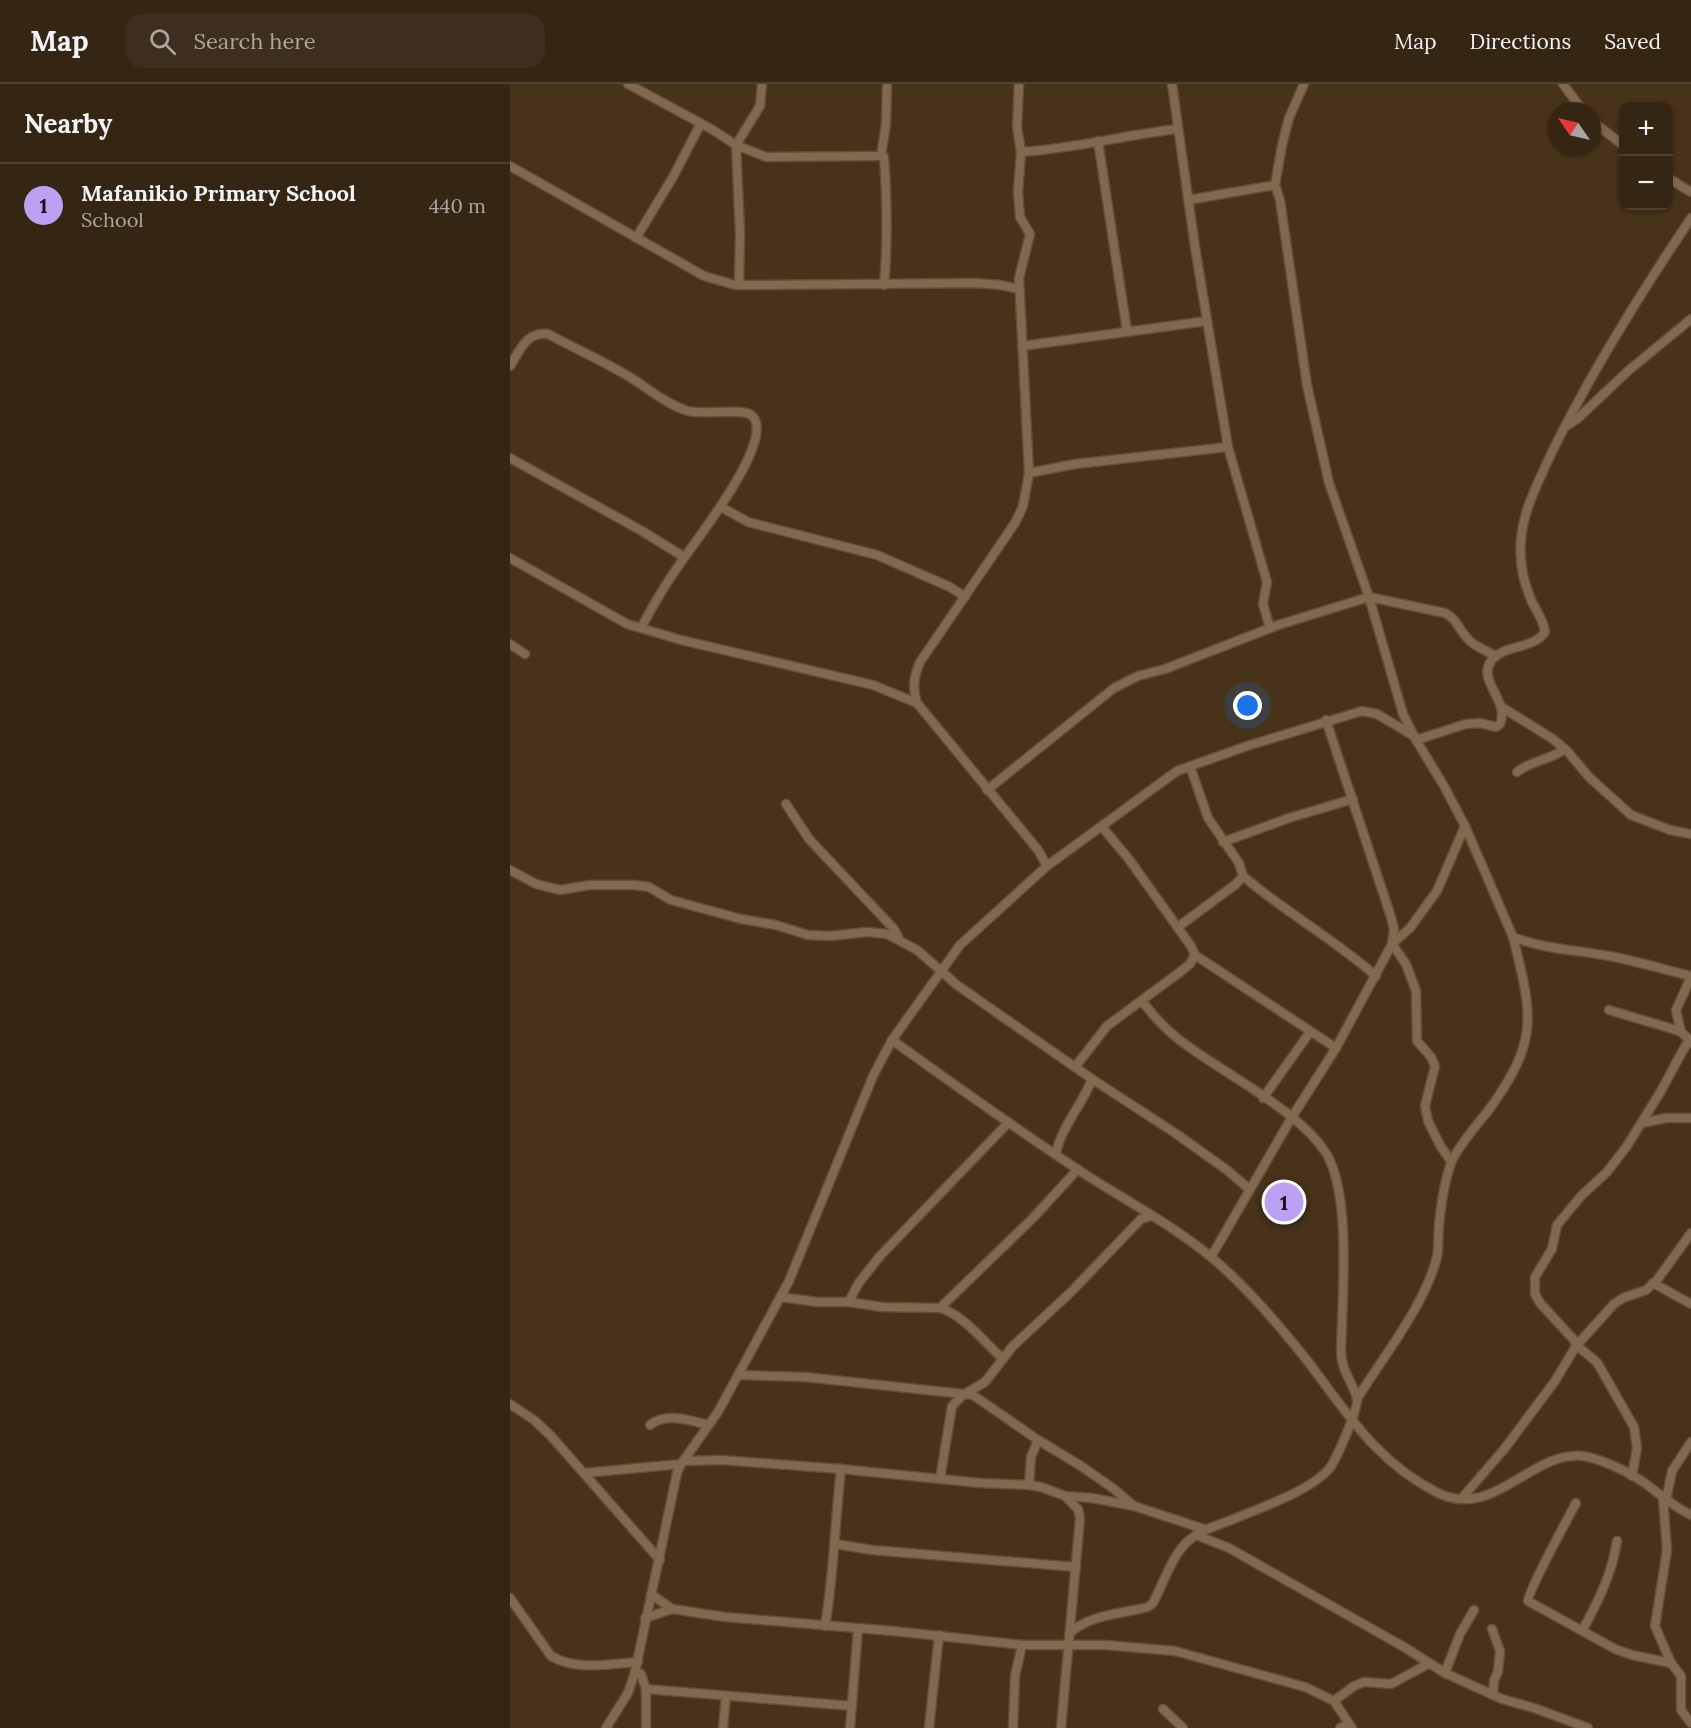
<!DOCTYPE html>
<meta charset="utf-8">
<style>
body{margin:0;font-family:Lora,serif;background:#3d2e1d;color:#f1f3f6}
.controls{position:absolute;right:18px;top:18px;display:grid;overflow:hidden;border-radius:12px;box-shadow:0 2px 4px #0004}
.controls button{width:54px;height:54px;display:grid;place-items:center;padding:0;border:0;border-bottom:2px solid #4f4334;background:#352614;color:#f1f3f6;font:30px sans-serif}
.compass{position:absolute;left:1037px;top:18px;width:54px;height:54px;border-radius:50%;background:#352614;box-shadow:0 2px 4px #0004;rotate:304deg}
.you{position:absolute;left:738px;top:622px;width:21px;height:21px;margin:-15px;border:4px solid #fff;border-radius:50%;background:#1a73e8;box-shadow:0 0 0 9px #1a73e833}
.badge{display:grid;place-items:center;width:39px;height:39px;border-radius:50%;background:#bca0f2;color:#111;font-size:20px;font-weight:700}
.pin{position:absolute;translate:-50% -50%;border:3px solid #fff;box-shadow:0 2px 6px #0006}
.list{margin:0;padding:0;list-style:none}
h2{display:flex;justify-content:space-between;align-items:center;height:78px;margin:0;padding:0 24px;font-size:26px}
h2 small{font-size:20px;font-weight:400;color:#aaa5a0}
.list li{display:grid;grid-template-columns:39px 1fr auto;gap:18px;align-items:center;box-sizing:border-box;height:84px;padding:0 24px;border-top:2px solid #4f4334}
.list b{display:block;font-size:22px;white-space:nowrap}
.list p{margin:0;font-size:20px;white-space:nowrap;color:#aaa5a0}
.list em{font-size:20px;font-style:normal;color:#aaa5a0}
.icon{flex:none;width:33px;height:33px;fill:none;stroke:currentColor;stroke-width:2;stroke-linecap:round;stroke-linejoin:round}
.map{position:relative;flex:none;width:1181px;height:1644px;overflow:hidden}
header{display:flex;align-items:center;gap:36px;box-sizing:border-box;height:84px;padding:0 30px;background:#352614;border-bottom:2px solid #4f4334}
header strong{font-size:28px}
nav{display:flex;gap:33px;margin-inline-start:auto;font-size:21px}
.search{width:420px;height:54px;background:#3d2e1d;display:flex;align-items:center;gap:15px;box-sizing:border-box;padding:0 21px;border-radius:18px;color:#aaa5a0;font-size:22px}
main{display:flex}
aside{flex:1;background:#352614}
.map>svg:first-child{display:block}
</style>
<header>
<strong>Map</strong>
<div class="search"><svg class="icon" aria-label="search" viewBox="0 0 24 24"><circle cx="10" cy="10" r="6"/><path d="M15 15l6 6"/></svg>Search here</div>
<nav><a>Map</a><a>Directions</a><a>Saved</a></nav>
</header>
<main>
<aside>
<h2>Nearby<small></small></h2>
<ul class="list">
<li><span class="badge">1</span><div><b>Mafanikio Primary School</b><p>School</p></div><em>440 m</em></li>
</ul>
</aside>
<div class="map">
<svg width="1181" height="1644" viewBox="0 0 1181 1644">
<rect width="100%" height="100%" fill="#47321a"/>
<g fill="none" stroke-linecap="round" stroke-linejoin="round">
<g stroke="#614f3b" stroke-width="11">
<g id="minor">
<polyline points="118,0 203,46 226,61 256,73 371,72"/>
<path d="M509 0 507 43 511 68 508 108 510 133 520 150 509 194 519 389 513 422 505 439 410 578C404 592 402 604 407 619L528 766 537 782"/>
<polyline points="662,0 685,163 718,363 757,498 753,520 760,544"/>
<path d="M794 0 779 34 772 61 765 101 770 116 797 301 819 399 859 513 893 630 906 656 934 702 955 742 1003 853C1036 866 1070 866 1104 873 1130 878 1155 886 1181 892"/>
<polyline points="1053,0 1073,27"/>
<polyline points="1082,37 1114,62"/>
<polyline points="588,57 617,247"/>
<path d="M511 68C563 65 615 51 667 45"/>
<polyline points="0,82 194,192 225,201 249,201 464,199 491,201 509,205"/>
<polyline points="1158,94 1181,108"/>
<polyline points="678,116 765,101"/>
<polyline points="126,154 163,93 190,41"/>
<polyline points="229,201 230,149 226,61 250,22 252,0"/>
<path d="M374 201C378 158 377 115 374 73L371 72 376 40 377 0"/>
<polyline points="512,262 697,237"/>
<path d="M0 282C10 266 17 247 38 250 62 263 87 274 111 288 134 300 152 319 178 327 194 331 232 324 241 331 269 351 187 455 174 474 158 496 144 519 131 544"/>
<polyline points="1055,343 1067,335 1118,287 1181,235"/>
<polyline points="0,374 132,447 174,473"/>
<polyline points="519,389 565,380 718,363"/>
<polyline points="211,423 238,438 367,471 440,503 455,513"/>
<polyline points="0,474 117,540 171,556 363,601 407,619"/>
<polyline points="0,560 15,570"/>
<polyline points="993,624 1043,655 1058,668 1079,693 1121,731 1160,746 1181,750"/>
<path d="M906 656 956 640 970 639 986 643 990 640C1000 616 967 598 981 577 993 560 1023 566 1035 548 1034 537 1027 528 1022 518 1013 498 1009 478 1011 456 1013 426 1029 397 1041 370 1081 288 1130 210 1181 134"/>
<path d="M1007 688C1020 677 1040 676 1055 665"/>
<path d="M477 706 604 604 628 592 655 585 768 541 859 513 935 529C947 535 948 544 957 554 963 562 977 567 986 572"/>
<polyline points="276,720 299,755 384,845 389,855"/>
<polyline points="713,758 779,734 843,715"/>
<polyline points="0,786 26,800 50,806 80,801 124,801 139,803 161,816 231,835 266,841 298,851 320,852 357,848 377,850 407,866 447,901 582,995 665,1049 717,1086 739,1105"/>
<path d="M733 792C775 828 824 855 866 892"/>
<polyline points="668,843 726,800 733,792 729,779 698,734 680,682"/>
<polyline points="685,871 826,964"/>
<polyline points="1099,926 1163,945 1171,948 1181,957"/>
<polyline points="1171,948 1166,926 1181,893"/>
<path d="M382 956C443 1000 504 1043 567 1085 611 1114 660 1139 701 1173 737 1203 770 1242 799 1279 839 1332 867 1378 928 1409 984 1436 1021 1367 1072 1372 1090 1374 1121 1389 1136 1400 1151 1411 1164 1423 1181 1431"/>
<polyline points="565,983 597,942 670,888 680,880 685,871 681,862 618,774 592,743"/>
<polyline points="753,1014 800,948"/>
<polyline points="1132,1039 1156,1034 1181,1034"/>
<path d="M546 1070C551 1042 572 1022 582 995"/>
<polyline points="941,1077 931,1063 918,1037 915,1022 925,982 921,973 907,957 906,907 896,880 882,860 900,844 927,807 955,742"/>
<polyline points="701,1173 782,1033 826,964 882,860 884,845 881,833 816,636"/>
<polyline points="1143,1199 1181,1220"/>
<path d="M270 1213 308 1218H339L372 1223 430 1224C454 1231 474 1258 493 1275"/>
<polyline points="339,1218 348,1200 370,1172 498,1039"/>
<polyline points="430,1224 523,1134 568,1085"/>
<polyline points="228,1291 295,1293 463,1311 528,1356 571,1382 604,1405 624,1422 694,1445"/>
<path d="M847 1315C874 1271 914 1223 927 1173 929 1163 928 1151 929 1141 931 1120 934 1099 941 1079 946 1066 968 1039 978 1027 1029 957 1023 933 1003 853"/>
<polyline points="0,1320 24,1336 41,1352 150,1476"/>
<path d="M140 1341C155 1328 181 1336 198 1341"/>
<polyline points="173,1377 211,1376 331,1385 470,1399 519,1401 531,1403 555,1412 582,1414 624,1422"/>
<polyline points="74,1389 171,1380"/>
<path d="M1122 1392 1127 1364 1124 1343 1088 1280C1081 1271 1068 1266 1064 1256L1030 1219 1025 1210V1193L1042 1165 1047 1141 1072 1111 1097 1088 1117 1062 1151 1007 1172 968 1176 961 1181 958"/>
<polyline points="430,1395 442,1322 453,1311 475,1298 503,1262 561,1208 631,1135 641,1132"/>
<polyline points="519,1401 521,1373 528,1356"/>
<polyline points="952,1414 995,1364 1045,1297 1066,1262 1104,1220 1113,1214 1136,1206 1147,1196 1181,1149"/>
<polyline points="1153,1414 1157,1466 1145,1542 1161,1579 1171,1592 1171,1626 1181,1639"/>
<polyline points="1156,1416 1162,1387 1181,1358"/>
<path d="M1066 1419C1058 1434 1018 1507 1018 1517L1105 1565 1122 1571 1161 1579"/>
<polyline points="686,1451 719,1464 894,1563 935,1589 992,1615 1024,1624 1078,1644"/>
<polyline points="325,1460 362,1466 566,1483"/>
<polyline points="141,1510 162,1525 215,1533 383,1547 512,1561 595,1561 665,1567 795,1603 824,1617 842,1644"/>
<path d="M0 1514 41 1572C66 1587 99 1580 128 1578"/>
<polyline points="135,1534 162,1525"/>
<path d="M315 1542C324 1490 325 1437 331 1385"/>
<polyline points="982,1545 990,1567 988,1587 984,1597 983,1611"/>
<path d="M1072 1547C1088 1518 1102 1490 1107 1457"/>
<path d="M560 1549C580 1530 612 1530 638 1523L643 1519C653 1500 661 1475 675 1460 688 1447 703 1443 719 1437 747 1425 799 1408 819 1385 826 1376 849 1324 847 1314 842 1297 831 1286 831 1267 832 1217 842 1112 816 1069 797 1039 755 1013 726 994 687 968 661 956 632 917"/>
<polyline points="125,1588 131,1590 136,1605 136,1644"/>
<polyline points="935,1589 950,1550 964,1526"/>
<polyline points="136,1605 342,1622"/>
<polyline points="824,1617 844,1602 854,1598 881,1600 918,1580"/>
<polyline points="653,1625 673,1644"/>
<polyline points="96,1644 118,1609 125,1588 167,1389 171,1380 208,1328 279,1197 363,992 382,956 450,861 537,782 667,687 737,662 852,627 867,630 904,652"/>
<polyline points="213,1644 216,1612"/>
<polyline points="340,1644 348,1545"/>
<polyline points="419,1644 429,1551"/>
<polyline points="503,1644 505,1592 512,1561"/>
<polyline points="551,1644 570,1434 568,1425 555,1412"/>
<polyline points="830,1644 839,1640"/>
</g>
</g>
<use href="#minor" stroke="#80694f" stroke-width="8"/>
</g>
</svg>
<div class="controls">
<button>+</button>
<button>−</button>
</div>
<svg class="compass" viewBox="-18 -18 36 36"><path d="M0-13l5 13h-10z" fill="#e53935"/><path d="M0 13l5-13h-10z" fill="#aaa5a0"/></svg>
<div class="you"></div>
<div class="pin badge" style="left:774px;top:1118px">1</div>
</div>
</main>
